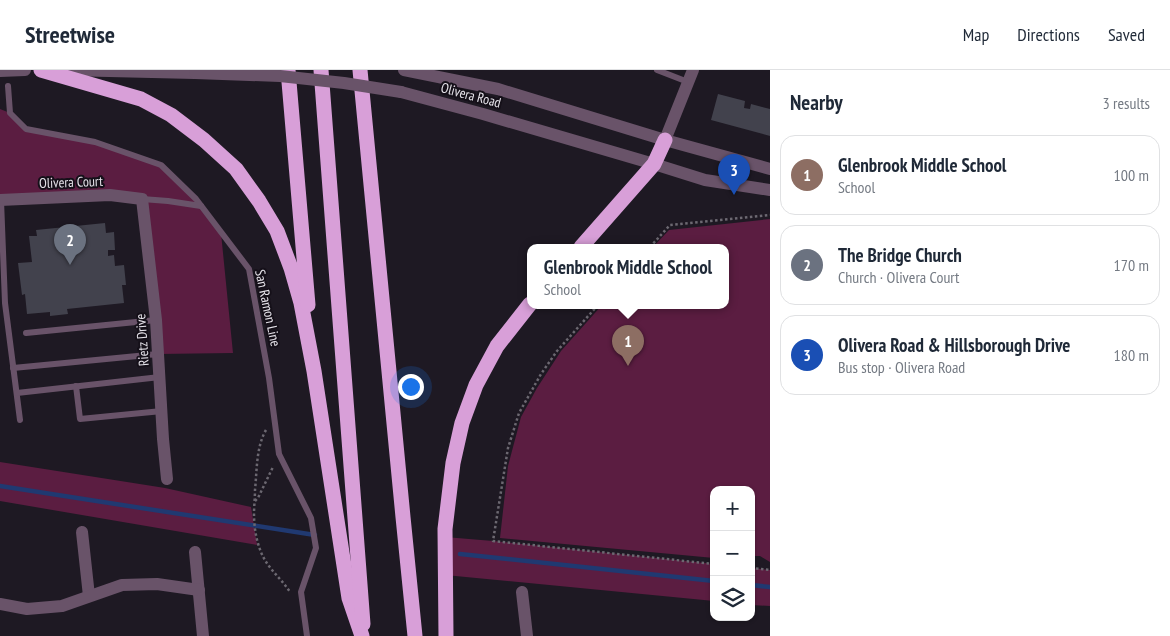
<!DOCTYPE html>
<meta charset="utf-8">
<style>
body{margin:0;font-family:"PT Sans Narrow",sans-serif;background:#f6f6f7;color:#1f2937}
.controls{position:absolute;right:15px;bottom:15px;display:grid;overflow:hidden;border-radius:10px;box-shadow:0 1px 4px #0004}
.controls button{width:45px;height:45px;display:grid;place-items:center;padding:0;border:0;border-bottom:1px solid #e0e1e3;background:#fff;color:#1f2937;font:25px sans-serif}
.you{position:absolute;left:410px;top:316px;width:18px;height:18px;margin:-12px;border:4px solid #fff;border-radius:50%;background:#1a73e8;box-shadow:0 0 0 8px #1a73e833}
.badge{display:grid;place-items:center;width:32px;height:32px;border-radius:50%;background:#36727d;color:#fff;font-size:16px;font-weight:700}
.pin{position:absolute;translate:-50% -41px;filter:drop-shadow(0 1px 2px #0008)}
.pin::after{content:'';position:absolute;top:26px;width:18px;height:15px;background:inherit;clip-path:polygon(0 0,100% 0,50% 100%)}
.popup{position:absolute;left:527px;top:174px;width:202px;height:65px;box-sizing:border-box;display:grid;place-content:center;border-radius:10px;background:#fff;filter:drop-shadow(0 1px 4px #0005);font-size:16px;white-space:nowrap;color:#747a83}
.popup b{font-size:19px;color:#1f2937}
.popup::after{content:'';position:absolute;left:50%;top:100%;margin-left:-10px;border:10px solid transparent;border-top-color:#fff}
.list{margin:0;padding:0;list-style:none}
h2{display:flex;justify-content:space-between;align-items:center;height:65px;margin:0;padding:0 20px;font-size:21px}
h2 small{font-size:16px;font-weight:400;color:#747a83}
.list li{display:grid;grid-template-columns:32px 1fr auto;gap:15px;align-items:center;box-sizing:border-box;height:80px;margin:0 10px 10px;padding:0 10px;border:1px solid #e0e1e3;border-radius:15px}
.list b{display:block;font-size:19px;white-space:nowrap}
.list p{margin:0;font-size:16px;white-space:nowrap;color:#747a83}
.list em{font-size:16px;font-style:normal;color:#747a83}
.icon{flex:none;width:28px;height:28px;fill:none;stroke:currentColor;stroke-width:2;stroke-linecap:round;stroke-linejoin:round}
.map{position:relative;flex:none;width:770px;height:566px;overflow:hidden}
header{display:flex;align-items:center;gap:30px;box-sizing:border-box;height:70px;padding:0 25px;background:#fff;border-bottom:1px solid #e0e1e3}
header strong{font-size:24px}
nav{display:flex;gap:28px;margin-inline-start:auto;font-size:18px}
main{display:flex}
aside{flex:1;background:#fff}
.map>svg:first-child{display:block}
</style>
<header>
<strong>Streetwise</strong>
<nav><a>Map</a><a>Directions</a><a>Saved</a></nav>
</header>
<main>
<div class="map">
<svg width="770" height="566" viewBox="0 0 770 566">
<rect width="100%" height="100%" fill="#1e1923"/>
<g fill="#5b1d41">
<polygon points="0,39 10,43 26,59 95,72 161,95 201,136 221,163 233,283 158,284 142,129 0,130"/>
<polygon points="770,149 770,492 760,486 751,486 751,420 714,420 714,488 500,468 508,396 521,347 537,318 561,281 602,235 726,235 726,177 653,177 669,160"/>
<polygon points="0,392 165,418 251,437 257,475 0,431"/>
<polygon points="445,467 493,471 714,494 714,531 445,505"/>
<polygon points="751,498 770,500 770,536 751,535"/>
</g>
<g fill="none" stroke-linecap="round" stroke-linejoin="round">
<g stroke="#203971" stroke-width="4.5">
<polyline points="0,416 315,465"/>
<polyline points="460,484 714,511"/>
<polyline points="751,515 770,517"/>
</g>
</g>
<g fill="#42424d">
<polygon points="718,24 745,31 744,38 750,39 751,34 770,39 770,66 711,50"/>
<polygon points="105,153 106,163 114,162 115,180 108,180 108,186 114,185 115,196 124,195 126,215 122,215 124,233 67,239 68,244 50,246 50,242 27,244 25,224 22,225 18,193 32,192 29,166 37,166 36,160"/>
</g>
<g fill="none" stroke-linecap="round" stroke-linejoin="round">
<g stroke="#6c6871" stroke-width="2.5" stroke-dasharray="2.5 2.5" stroke-linecap="butt">
<polyline points="650,177 670,155 770,145"/>
<polyline points="598,235 557,281 541,304 519,343 508,378 493,471 714,494"/>
<path d="M266 360C256 377 257 401 255 420 255 428 254 436 254 444 254 456 256 470 261 482 267 498 281 508 290 522"/>
<polyline points="255,431 258,428 273,397"/>
<polyline points="751,498 770,500"/>
</g>
<g stroke="#695369" stroke-width="6">
<polyline points="657,0 688,12"/>
<polyline points="8,16 10,43 26,59 95,72 161,95 196,129 249,199 269,308 279,384 311,448 316,478 301,522 307,566"/>
<polyline points="142,129 168,131 201,136"/>
<polyline points="1,130 5,233 20,350"/>
<polyline points="26,263 156,250"/>
<polyline points="13,298 158,284"/>
<polyline points="76,316 80,349 162,341"/>
<polyline points="17,323 160,307"/>
</g>
<g stroke="#695369" stroke-width="12">
<polyline points="665,70 693,0"/>
<polyline points="0,130 110,125 142,129 156,250 163,369 167,409"/>
<polyline points="82,462 89,526"/>
<polyline points="195,482 203,566"/>
<polyline points="522,522 527,566"/>
<polyline points="0,534 27,539 62,536 122,515 157,514 199,520"/>
</g>
<g stroke="#695369" stroke-width="12">
<polyline points="66,0 195,3"/>
<polyline points="404,0 498,19 665,70 770,99"/>
<polyline points="0,1 25,0"/>
<polyline points="401,22 483,44 654,94 705,110 770,120"/>
</g>
<g stroke="#d89fd8" stroke-width="15">
<polyline points="41,0 141,29 171,45 204,70 236,99 259,131 277,161 291,198 301,233 314,301 349,528 362,566"/>
<polyline points="288,0 308,235"/>
<polyline points="321,0 363,554"/>
<polyline points="360,0 403,447 415,566"/>
<polyline points="581,177 654,94 665,70"/>
<polyline points="446,566 445,459 453,393 462,353 476,315 497,276 530,234"/>
</g>
<polyline stroke="#695369" stroke-width="12" points="195,3 280,6 344,13 401,22"/>
</g>
<g text-anchor="middle" dominant-baseline="central" stroke-width="4" stroke-linejoin="round" paint-order="stroke">
<g font-size="14" fill="#e6e3ea" stroke="#151019">
<text transform="translate(471 25) rotate(15)">Olivera Road</text>
<text transform="translate(71 112) rotate(-2)">Olivera Court</text>
<text transform="translate(268 238) rotate(78)">San Ramon Line</text>
<text transform="translate(142 270) rotate(-94)">Rietz Drive</text>
</g>
</g>
</svg>
<div class="controls">
<button>+</button>
<button>−</button>
<button><svg class="icon" aria-label="layers" viewBox="0 0 24 24"><path d="M12 4l9 5-9 5-9-5zM3 14l9 5 9-5"/></svg></button>
</div>
<div class="you"></div>
<div class="pin badge" style="left:628px;top:296px;background:#8d6e63">1</div>
<div class="popup"><b>Glenbrook Middle School</b>School</div>
<div class="pin badge" style="left:70px;top:195px;background:#6b7280">2</div>
<div class="pin badge" style="left:734px;top:125px;background:#1a4fb4">3</div>
</div>
<aside>
<h2>Nearby<small>3 results</small></h2>
<ul class="list">
<li><span class="badge" style="background:#8d6e63">1</span><div><b>Glenbrook Middle School</b><p>School</p></div><em>100 m</em></li>
<li><span class="badge" style="background:#6b7280">2</span><div><b>The Bridge Church</b><p>Church · Olivera Court</p></div><em>170 m</em></li>
<li><span class="badge" style="background:#1a4fb4">3</span><div><b>Olivera Road &amp; Hillsborough Drive</b><p>Bus stop · Olivera Road</p></div><em>180 m</em></li>
</ul>
</aside>
</main>
